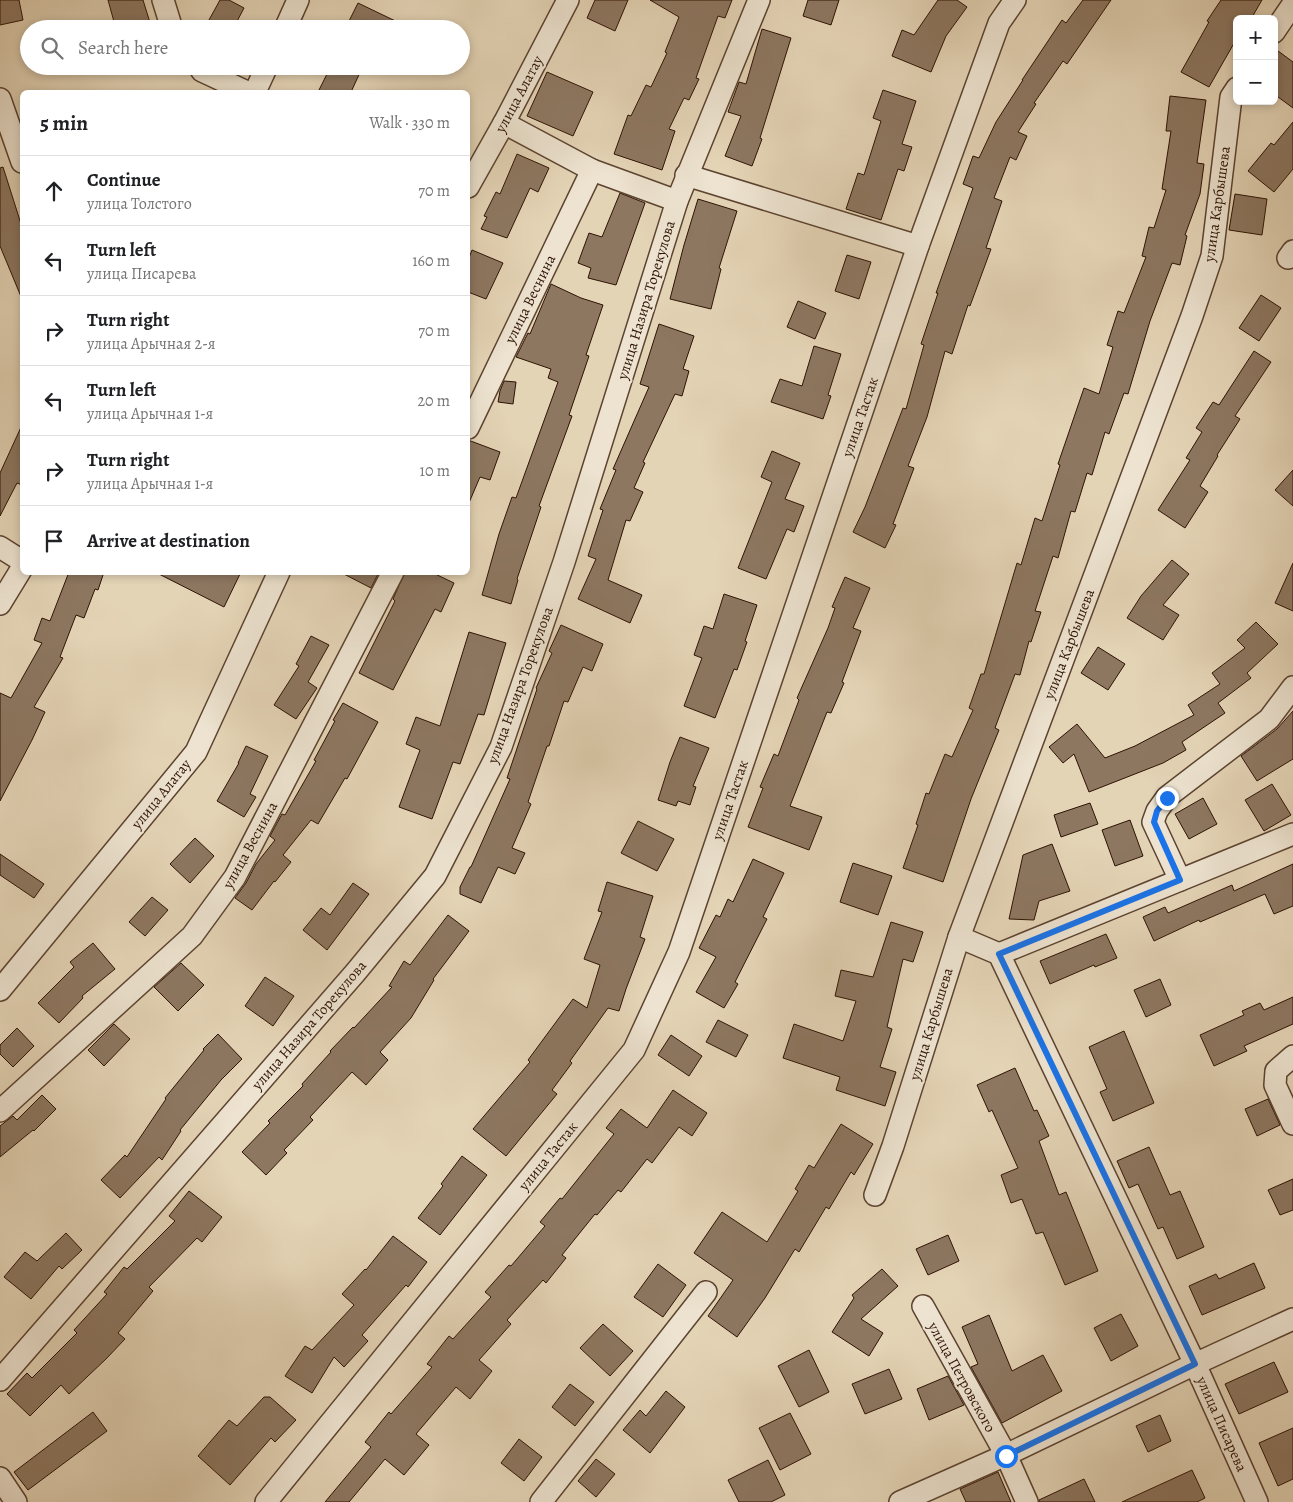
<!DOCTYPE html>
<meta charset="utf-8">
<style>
body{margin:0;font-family:Alegreya,serif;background:#f6f6f6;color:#202124}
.controls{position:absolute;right:15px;top:15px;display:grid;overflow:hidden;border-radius:8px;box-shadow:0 2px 8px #0003}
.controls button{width:45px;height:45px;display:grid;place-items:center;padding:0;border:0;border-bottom:1px solid #e0e0e0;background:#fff;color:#202124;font:25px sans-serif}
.stop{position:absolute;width:15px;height:15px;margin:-11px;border:4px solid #1a73e8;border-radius:50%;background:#fff}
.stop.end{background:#1a73e8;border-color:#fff;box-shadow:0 1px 5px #0008}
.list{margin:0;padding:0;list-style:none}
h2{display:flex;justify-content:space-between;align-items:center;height:65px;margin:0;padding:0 20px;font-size:21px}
h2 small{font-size:16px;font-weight:400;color:#757577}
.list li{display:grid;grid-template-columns:32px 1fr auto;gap:15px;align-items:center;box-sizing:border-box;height:70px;padding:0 20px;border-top:1px solid #e0e0e0}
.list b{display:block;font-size:19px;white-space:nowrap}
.list p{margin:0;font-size:16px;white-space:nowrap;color:#757577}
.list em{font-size:16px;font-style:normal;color:#757577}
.icon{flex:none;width:28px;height:28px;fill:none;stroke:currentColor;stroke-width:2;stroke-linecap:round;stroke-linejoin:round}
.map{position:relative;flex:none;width:1293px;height:1502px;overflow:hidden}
.search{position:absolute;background:#fff;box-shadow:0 2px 8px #0003;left:20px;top:20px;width:450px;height:55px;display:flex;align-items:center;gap:12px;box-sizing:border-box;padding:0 18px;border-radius:28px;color:#757577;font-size:19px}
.panel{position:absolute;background:#fff;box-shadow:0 2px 8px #0003;left:20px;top:90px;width:450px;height:485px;border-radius:8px}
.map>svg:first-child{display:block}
</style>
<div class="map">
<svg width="1293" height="1502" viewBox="0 0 1293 1502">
<rect width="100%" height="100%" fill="#e4d4b6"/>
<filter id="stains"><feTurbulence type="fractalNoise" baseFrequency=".004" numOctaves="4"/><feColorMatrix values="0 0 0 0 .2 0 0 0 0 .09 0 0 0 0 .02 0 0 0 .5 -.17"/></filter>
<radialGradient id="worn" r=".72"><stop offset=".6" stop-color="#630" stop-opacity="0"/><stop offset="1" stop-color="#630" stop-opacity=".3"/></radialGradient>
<g fill="#8d7761" stroke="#2e1304">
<polygon points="0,0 19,0 23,20 0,25"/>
<polygon points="108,0 143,0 152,29 116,29"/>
<polygon points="220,0 229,0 244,8 233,29 204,29"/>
<polygon points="595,0 628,0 615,31 587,18"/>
<polygon points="650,0 732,0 725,18 718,16 696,78 699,79 689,100 684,98 669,129 675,131 662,170 614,154 628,115 631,116 646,85 651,87 667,53 665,52 679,17"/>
<polygon points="808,0 839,0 831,25 803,16"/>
<polygon points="938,0 957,0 967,7 946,36 931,72 892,56 902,30 914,35"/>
<polygon points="1083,0 1111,0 1067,64 1063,61 1034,103 1036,104 1018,132 1027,136 1016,160 1010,157 994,198 1002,201 986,248 991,249 970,306 968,305 952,354 945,351 927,417 908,466 914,468 893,524 896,525 885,548 853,532 865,507 903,408 906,409 924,345 921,344 938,293 936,293 973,188 963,184 973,156 979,158 996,122 1023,80 1022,80 1062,20 1066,23"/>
<polygon points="1221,0 1262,0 1251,19 1237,19 1237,38 1209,87 1181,72 1209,22 1207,21"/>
<polygon points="358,3 412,29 345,29"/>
<polygon points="762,29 791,38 760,138 762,139 752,166 725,156 741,116 728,112 739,82 746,84"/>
<polygon points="1274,48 1293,62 1293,108 1274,94"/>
<polygon points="331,66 363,66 351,92 318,92"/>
<polygon points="547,72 593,92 573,136 527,116"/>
<polygon points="883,90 916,101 902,144 912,147 904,171 898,169 881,220 846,209 858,173 864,175 881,121 873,118"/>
<polygon points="1170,96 1206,100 1197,163 1204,164 1200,194 1185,235 1187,236 1180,265 1172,263 1150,321 1128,394 1124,393 1109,434 1105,432 1092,475 1087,473 1075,512 1071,511 1058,558 1053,556 1035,611 1041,612 1031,642 1029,641 1020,675 1015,674 995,728 999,730 971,799 943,882 903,868 918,825 916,824 926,793 929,794 945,754 952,757 973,710 969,708 981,674 984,674 1017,563 1021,565 1035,518 1042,521 1060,465 1058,464 1084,388 1099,394 1113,347 1107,345 1118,311 1124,313 1146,257 1142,256 1149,227 1154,228 1166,190 1162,189 1171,131 1166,131"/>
<polygon points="1293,122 1293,169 1274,192 1248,171 1271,143 1274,145"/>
<polygon points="517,154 549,168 538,192 530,188 507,238 481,229 487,217 484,216 496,192 500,194"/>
<polygon points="3,167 22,227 22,299 0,246 0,168"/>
<polygon points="620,193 645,203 616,285 588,278 591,268 578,263 589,233 602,237"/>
<polygon points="1235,194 1267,199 1262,235 1229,230"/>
<polygon points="698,199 737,211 719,268 721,269 711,309 670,299 684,245"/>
<polygon points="472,250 503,263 486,299 468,292 468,260"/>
<polygon points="847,255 871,262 859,299 835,291"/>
<polygon points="551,284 581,298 603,305 586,355 589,356 569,415 572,416 539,506 541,507 517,579 518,580 511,604 482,595 499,534 512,497 516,498 558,382 548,378 551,369 516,357 528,333 530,334"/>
<polygon points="1261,295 1281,308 1259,341 1239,328"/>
<polygon points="798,301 826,313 815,339 787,327"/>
<polygon points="659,324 694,336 683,369 689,371 682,396 675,394 643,462 645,463 634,488 643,492 630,521 626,520 608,580 642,595 630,623 578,599 596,559 588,556 603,510 600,509 616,470 613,469 649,387 640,384"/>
<polygon points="814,346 841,354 828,395 831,396 823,419 771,402 780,379 802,386"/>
<polygon points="1254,351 1271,362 1235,416 1240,419 1217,455 1218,456 1200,486 1208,492 1185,528 1158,510 1190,460 1186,458 1202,432 1196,428 1213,402 1219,405"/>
<polygon points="504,381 516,382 513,404 498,402 500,391"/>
<polygon points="22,425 22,485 17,483 0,516 0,473"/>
<polygon points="468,440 500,452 490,480 480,477 468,505"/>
<polygon points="772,451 800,463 785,499 804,506 794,532 787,529 766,579 738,568 772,482 761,477"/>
<polygon points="1293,470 1293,506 1275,490"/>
<polygon points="1172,560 1189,574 1163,605 1179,615 1163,640 1127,618 1141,596"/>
<polygon points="1293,563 1293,611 1275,603"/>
<polygon points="69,572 104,572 98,590 95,589 84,618 76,615 60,657 63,658 34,707 45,712 32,740 0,801 0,693 11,698 42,643 34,640 42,618 50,621"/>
<polygon points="155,572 241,572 224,607"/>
<polygon points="340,572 379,572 371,588"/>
<polygon points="405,572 431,572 454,583 441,612 435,609 393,690 359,673 395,601 393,599"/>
<polygon points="845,577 870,588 853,628 861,631 842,682 844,683 831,713 827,712 790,806 822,817 809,850 748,827 763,788 760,787 774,754 778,756 799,700 797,698 828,628 835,608 832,607"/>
<polygon points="724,594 757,605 745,641 747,642 737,670 734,669 715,718 684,706 702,658 694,655 704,626 713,629"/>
<polygon points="1256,622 1278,644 1247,673 1251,678 1218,703 1225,713 1182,742 1186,750 1163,763 1089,792 1074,754 1063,763 1049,747 1077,724 1105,758 1135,746 1194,715 1188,705 1220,684 1212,673 1245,648 1237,640"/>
<polygon points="561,625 603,644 592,671 583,667 568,702 564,701 549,746 547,746 528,802 531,804 512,848 525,853 515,874 498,867 481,903 460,894 460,887 470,867 471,867 510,779 507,778 537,689 536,688 552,653 549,651"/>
<polygon points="469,632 506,643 484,715 478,714 460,764 453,762 432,819 399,807 420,750 406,744 416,717 440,726"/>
<polygon points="311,636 329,645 308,682 317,688 296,719 274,705 299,666 296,664"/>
<polygon points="1098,647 1125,664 1108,690 1081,673"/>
<polygon points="343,703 378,722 347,779 345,778 318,824 311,820 283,855 291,862 275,882 274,881 252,910 235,898 246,883 256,864 275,840 270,836 282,814 285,815 316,761 314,760 335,721 333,720"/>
<polygon points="1293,711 1293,759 1257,781 1241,756 1277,729"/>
<polygon points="680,737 709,748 693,786 696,787 690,805 678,801 676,806 658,800 670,762"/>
<polygon points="246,746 268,756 250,794 256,797 244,817 217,801 239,763 238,763"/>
<polygon points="1272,784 1291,815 1264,831 1245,800"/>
<polygon points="1203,798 1217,824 1189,839 1175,814"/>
<polygon points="1090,803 1098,824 1061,837 1054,815"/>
<polygon points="1130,820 1143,856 1115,866 1102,830"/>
<polygon points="638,821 674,839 657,871 621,853"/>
<polygon points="195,838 214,856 190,883 170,864"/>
<polygon points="1052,844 1070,891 1039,901 1034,920 1009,919 1023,855"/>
<polygon points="0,854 44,884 34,898 0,875"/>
<polygon points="753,859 784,873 763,917 767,919 735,982 738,984 724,1008 696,992 716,957 699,948 716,915 720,917 728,899 733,902"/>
<polygon points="853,863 892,876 878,915 840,902"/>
<polygon points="1293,864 1293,906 1274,914 1265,894 1200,922 1199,920 1154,941 1143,917 1165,907 1168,913 1232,885 1234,891"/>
<polygon points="607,882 653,896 640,937 645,939 626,989 619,1011 608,1008 570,1061 572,1063 552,1090 557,1094 506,1156 473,1129 530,1062 528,1060 573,999 587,1008 600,965 584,959 602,912 598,911"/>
<polygon points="353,883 369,894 327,950 303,930 321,908 330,915"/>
<polygon points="152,897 168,910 145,936 129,922"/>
<polygon points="448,915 469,931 433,979 434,980 411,1018 380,1052 388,1060 366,1085 352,1072 310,1117 313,1120 284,1150 287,1153 266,1175 242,1152 270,1123 268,1121 303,1086 302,1084 331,1052 330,1051 353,1027 354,1028 392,987 389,986 404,961 410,965"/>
<polygon points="891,922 923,932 913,962 903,959 887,1027 892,1029 880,1067 896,1072 885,1106 836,1090 840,1077 783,1058 794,1024 843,1041 856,1001 835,996 841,970 873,977"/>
<polygon points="1106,934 1117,958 1095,967 1094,965 1050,984 1040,961"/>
<polygon points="93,943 115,969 82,996 83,998 59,1023 38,1003 74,967 70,962"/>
<polygon points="181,963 204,985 178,1011 154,987"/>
<polygon points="265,977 294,996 273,1026 245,1006"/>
<polygon points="1160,979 1171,1005 1146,1017 1134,990"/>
<polygon points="1293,997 1293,1024 1244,1046 1247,1051 1214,1066 1200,1035 1244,1015 1242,1011 1260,1003 1264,1010"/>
<polygon points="718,1020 748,1035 736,1057 706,1042"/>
<polygon points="114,1024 130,1039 104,1066 88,1050"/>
<polygon points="17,1028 34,1046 13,1067 0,1054 0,1045"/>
<polygon points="1124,1031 1154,1103 1113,1121 1100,1092 1107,1089 1089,1047"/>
<polygon points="218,1034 242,1059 221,1080 180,1130 181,1131 162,1160 159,1157 120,1198 101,1180 125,1155 127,1157 166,1099 165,1098 204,1050 203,1049"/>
<polygon points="671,1035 702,1056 689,1076 658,1055"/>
<polygon points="1015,1068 1034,1111 1037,1110 1049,1136 1039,1141 1059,1195 1066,1192 1098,1271 1065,1285 1043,1232 1036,1234 1022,1199 1011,1203 1001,1175 1018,1168 992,1110 989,1112 977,1085"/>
<polygon points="673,1090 707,1113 692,1136 679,1127 652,1163 647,1159 621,1192 618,1190 597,1215 595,1214 562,1255 566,1258 546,1283 543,1280 507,1320 511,1324 479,1360 492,1371 470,1399 456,1387 416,1434 429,1445 404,1475 385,1459 349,1502 325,1502 371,1447 365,1442 389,1412 391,1414 432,1367 427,1364 449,1336 453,1339 491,1297 485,1292 509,1265 511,1266 545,1226 540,1222 560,1198 562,1199 614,1134 606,1128 621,1109 647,1128"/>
<polygon points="42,1095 56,1109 34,1131 33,1130 0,1157 0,1126 13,1116 17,1120"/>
<polygon points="1268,1099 1280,1125 1257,1136 1245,1109"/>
<polygon points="841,1124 873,1144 854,1175 851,1172 829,1209 826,1207 799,1252 795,1249 765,1298 737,1337 708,1316 733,1280 694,1253 722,1212 767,1242 798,1191 795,1189 809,1165 814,1168"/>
<polygon points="1149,1147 1170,1195 1180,1191 1204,1247 1177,1259 1163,1227 1158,1229 1138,1184 1129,1188 1117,1161"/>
<polygon points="462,1156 487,1175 440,1235 418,1218 443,1186 441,1184"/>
<polygon points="1293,1179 1293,1210 1280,1215 1268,1190"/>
<polygon points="189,1191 222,1217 202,1242 197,1238 149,1287 153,1291 118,1333 125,1339 106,1359 69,1394 61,1385 30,1416 7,1394 27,1373 32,1378 77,1333 74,1330 107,1294 104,1292 124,1267 127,1269 175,1221 169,1216"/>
<polygon points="66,1233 82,1250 62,1269 59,1266 31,1299 4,1277 25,1252 37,1261"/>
<polygon points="948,1235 959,1261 928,1275 916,1249"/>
<polygon points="393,1236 427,1262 408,1287 406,1285 362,1335 368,1341 344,1367 334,1357 312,1393 285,1376 305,1346 312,1350 354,1305 342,1294 365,1269 366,1270"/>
<polygon points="1254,1263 1265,1288 1202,1315 1189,1286 1216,1274 1219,1279"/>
<polygon points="658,1264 686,1285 663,1317 634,1297"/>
<polygon points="882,1269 898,1286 861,1319 883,1333 869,1356 832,1332 854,1298 852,1295"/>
<polygon points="1121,1314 1138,1346 1111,1361 1094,1328"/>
<polygon points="989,1315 1012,1371 1043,1355 1062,1391 1002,1423 971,1367 978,1364 962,1327"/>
<polygon points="603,1324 633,1351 610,1376 580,1348"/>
<polygon points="809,1350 829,1392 799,1407 778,1366"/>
<polygon points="1274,1362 1288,1392 1239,1414 1225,1384"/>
<polygon points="889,1369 902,1399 865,1414 852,1384"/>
<polygon points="948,1376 964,1405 929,1420 917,1389"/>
<polygon points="570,1384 594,1402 575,1426 552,1407"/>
<polygon points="666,1391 685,1407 650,1453 623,1430 640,1410 646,1416"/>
<polygon points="264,1397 270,1397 296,1420 275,1442 271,1438 230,1485 198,1456 229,1420 237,1426"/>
<polygon points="93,1412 107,1431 28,1490 14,1472"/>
<polygon points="790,1413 811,1454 780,1470 759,1428"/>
<polygon points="1160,1415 1171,1441 1148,1452 1136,1426"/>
<polygon points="1293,1428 1293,1479 1278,1486 1259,1443"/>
<polygon points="519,1439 542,1457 524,1481 501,1463"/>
<polygon points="596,1459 615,1474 596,1497 578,1481"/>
<polygon points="768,1460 785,1495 771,1502 739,1502 728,1480"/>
<polygon points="1192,1470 1205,1498 1197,1502 1122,1502"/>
<polygon points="998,1472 1011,1502 966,1502 960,1489"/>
<polygon points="1084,1479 1095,1502 1039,1502 1039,1500"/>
</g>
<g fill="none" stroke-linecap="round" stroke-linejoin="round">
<g stroke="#5c4330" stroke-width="24">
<g id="minor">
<polyline points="163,0 172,29"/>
<polyline points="285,29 298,0"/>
<polyline points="1274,32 1293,4"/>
<polyline points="199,66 202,71 247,92"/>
<polyline points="255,92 267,66"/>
<polyline points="0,99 22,162"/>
<polyline points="504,123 592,170 677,201"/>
<polyline points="686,175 918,246"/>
<polyline points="468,187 504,123 568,0"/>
<polyline points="1288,258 1293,251"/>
<polyline points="468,428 592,170"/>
<polyline points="0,547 22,561"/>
<polyline points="0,604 22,568"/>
<polyline points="1180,880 1153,822 1157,811 1167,797 1269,719 1293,687"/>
<polyline points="959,937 999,954 1195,1364 1257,1502"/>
<polyline points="999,954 1293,834"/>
<polyline points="0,990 196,752 279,572"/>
<polyline points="1293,1056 1276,1071 1275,1085 1293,1124"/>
<polyline points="0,1111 192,936 235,877 393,572"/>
<polyline points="875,1195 893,1146 959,937 1192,316 1212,256 1231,97 1237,88"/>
<polyline points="923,1306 1006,1455 1027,1502"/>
<polyline points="0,1380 355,973 435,876 501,747 564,562 677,201 759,0"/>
<polyline points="0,1478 16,1502"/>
<polyline points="266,1502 634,1050 679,952 918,246 999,23 1015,0"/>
<polyline points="541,1502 706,1292"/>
<polyline points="900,1502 1006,1455 1195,1364 1293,1319"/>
</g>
</g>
<use href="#minor" stroke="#ede3d0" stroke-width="21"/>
</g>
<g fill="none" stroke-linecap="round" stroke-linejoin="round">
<polyline stroke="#1a73e8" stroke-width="6" points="1006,1456 1195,1364 999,954 1180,880 1154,822 1157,811 1167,798"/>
</g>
<g text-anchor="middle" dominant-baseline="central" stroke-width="4.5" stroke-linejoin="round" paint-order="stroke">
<g font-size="15" fill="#2e1304" stroke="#ede3d0">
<text transform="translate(519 94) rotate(-62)">улица Алатау</text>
<text transform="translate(1217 204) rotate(-82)">улица Карбышева</text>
<text transform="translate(530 299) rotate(-64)">улица Веснина</text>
<text transform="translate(646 300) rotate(-73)">улица Назира Торекулова</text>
<text transform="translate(860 417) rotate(-71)">улица Тастак</text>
<text transform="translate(1069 644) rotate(-69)">улица Карбышева</text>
<text transform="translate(520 685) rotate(-70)">улица Назира Торекулова</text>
<text transform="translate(161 794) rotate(-51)">улица Алатау</text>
<text transform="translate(730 800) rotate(-71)">улица Тастак</text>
<text transform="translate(250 845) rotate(-61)">улица Веснина</text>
<text transform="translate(931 1024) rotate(-73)">улица Карбышева</text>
<text transform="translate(309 1025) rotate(-49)">улица Назира Торекулова</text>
<text transform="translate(548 1156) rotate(-51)">улица Тастак</text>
<text transform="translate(962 1377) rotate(61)">улица Петровского</text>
<text transform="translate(1222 1424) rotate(66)">улица Писарева</text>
</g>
</g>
<rect width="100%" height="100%" filter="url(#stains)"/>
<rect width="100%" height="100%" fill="url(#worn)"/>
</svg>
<div class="controls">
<button>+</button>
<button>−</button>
</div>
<div class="stop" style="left:1006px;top:1456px"></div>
<div class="stop end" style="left:1167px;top:798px"></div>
<div class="search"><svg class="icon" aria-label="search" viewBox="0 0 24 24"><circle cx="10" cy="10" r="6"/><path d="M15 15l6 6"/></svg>Search here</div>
<section class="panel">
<h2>5 min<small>Walk · 330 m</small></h2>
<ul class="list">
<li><svg class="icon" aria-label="ahead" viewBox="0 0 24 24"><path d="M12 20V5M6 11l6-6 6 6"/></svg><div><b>Continue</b><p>улица Толстого</p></div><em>70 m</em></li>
<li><svg class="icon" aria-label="left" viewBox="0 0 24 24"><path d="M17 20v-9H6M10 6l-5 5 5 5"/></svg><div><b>Turn left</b><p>улица Писарева</p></div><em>160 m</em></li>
<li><svg class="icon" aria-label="right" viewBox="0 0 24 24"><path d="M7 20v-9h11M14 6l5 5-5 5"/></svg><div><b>Turn right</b><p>улица Арычная 2-я</p></div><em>70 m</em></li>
<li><svg class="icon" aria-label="left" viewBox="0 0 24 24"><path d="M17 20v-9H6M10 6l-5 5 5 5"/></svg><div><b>Turn left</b><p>улица Арычная 1-я</p></div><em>20 m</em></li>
<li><svg class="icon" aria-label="right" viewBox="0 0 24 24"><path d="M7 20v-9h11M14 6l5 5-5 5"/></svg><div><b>Turn right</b><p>улица Арычная 1-я</p></div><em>10 m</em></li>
<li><svg class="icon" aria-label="arrive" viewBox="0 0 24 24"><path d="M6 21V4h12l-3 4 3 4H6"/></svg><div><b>Arrive at destination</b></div></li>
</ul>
</section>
</div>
